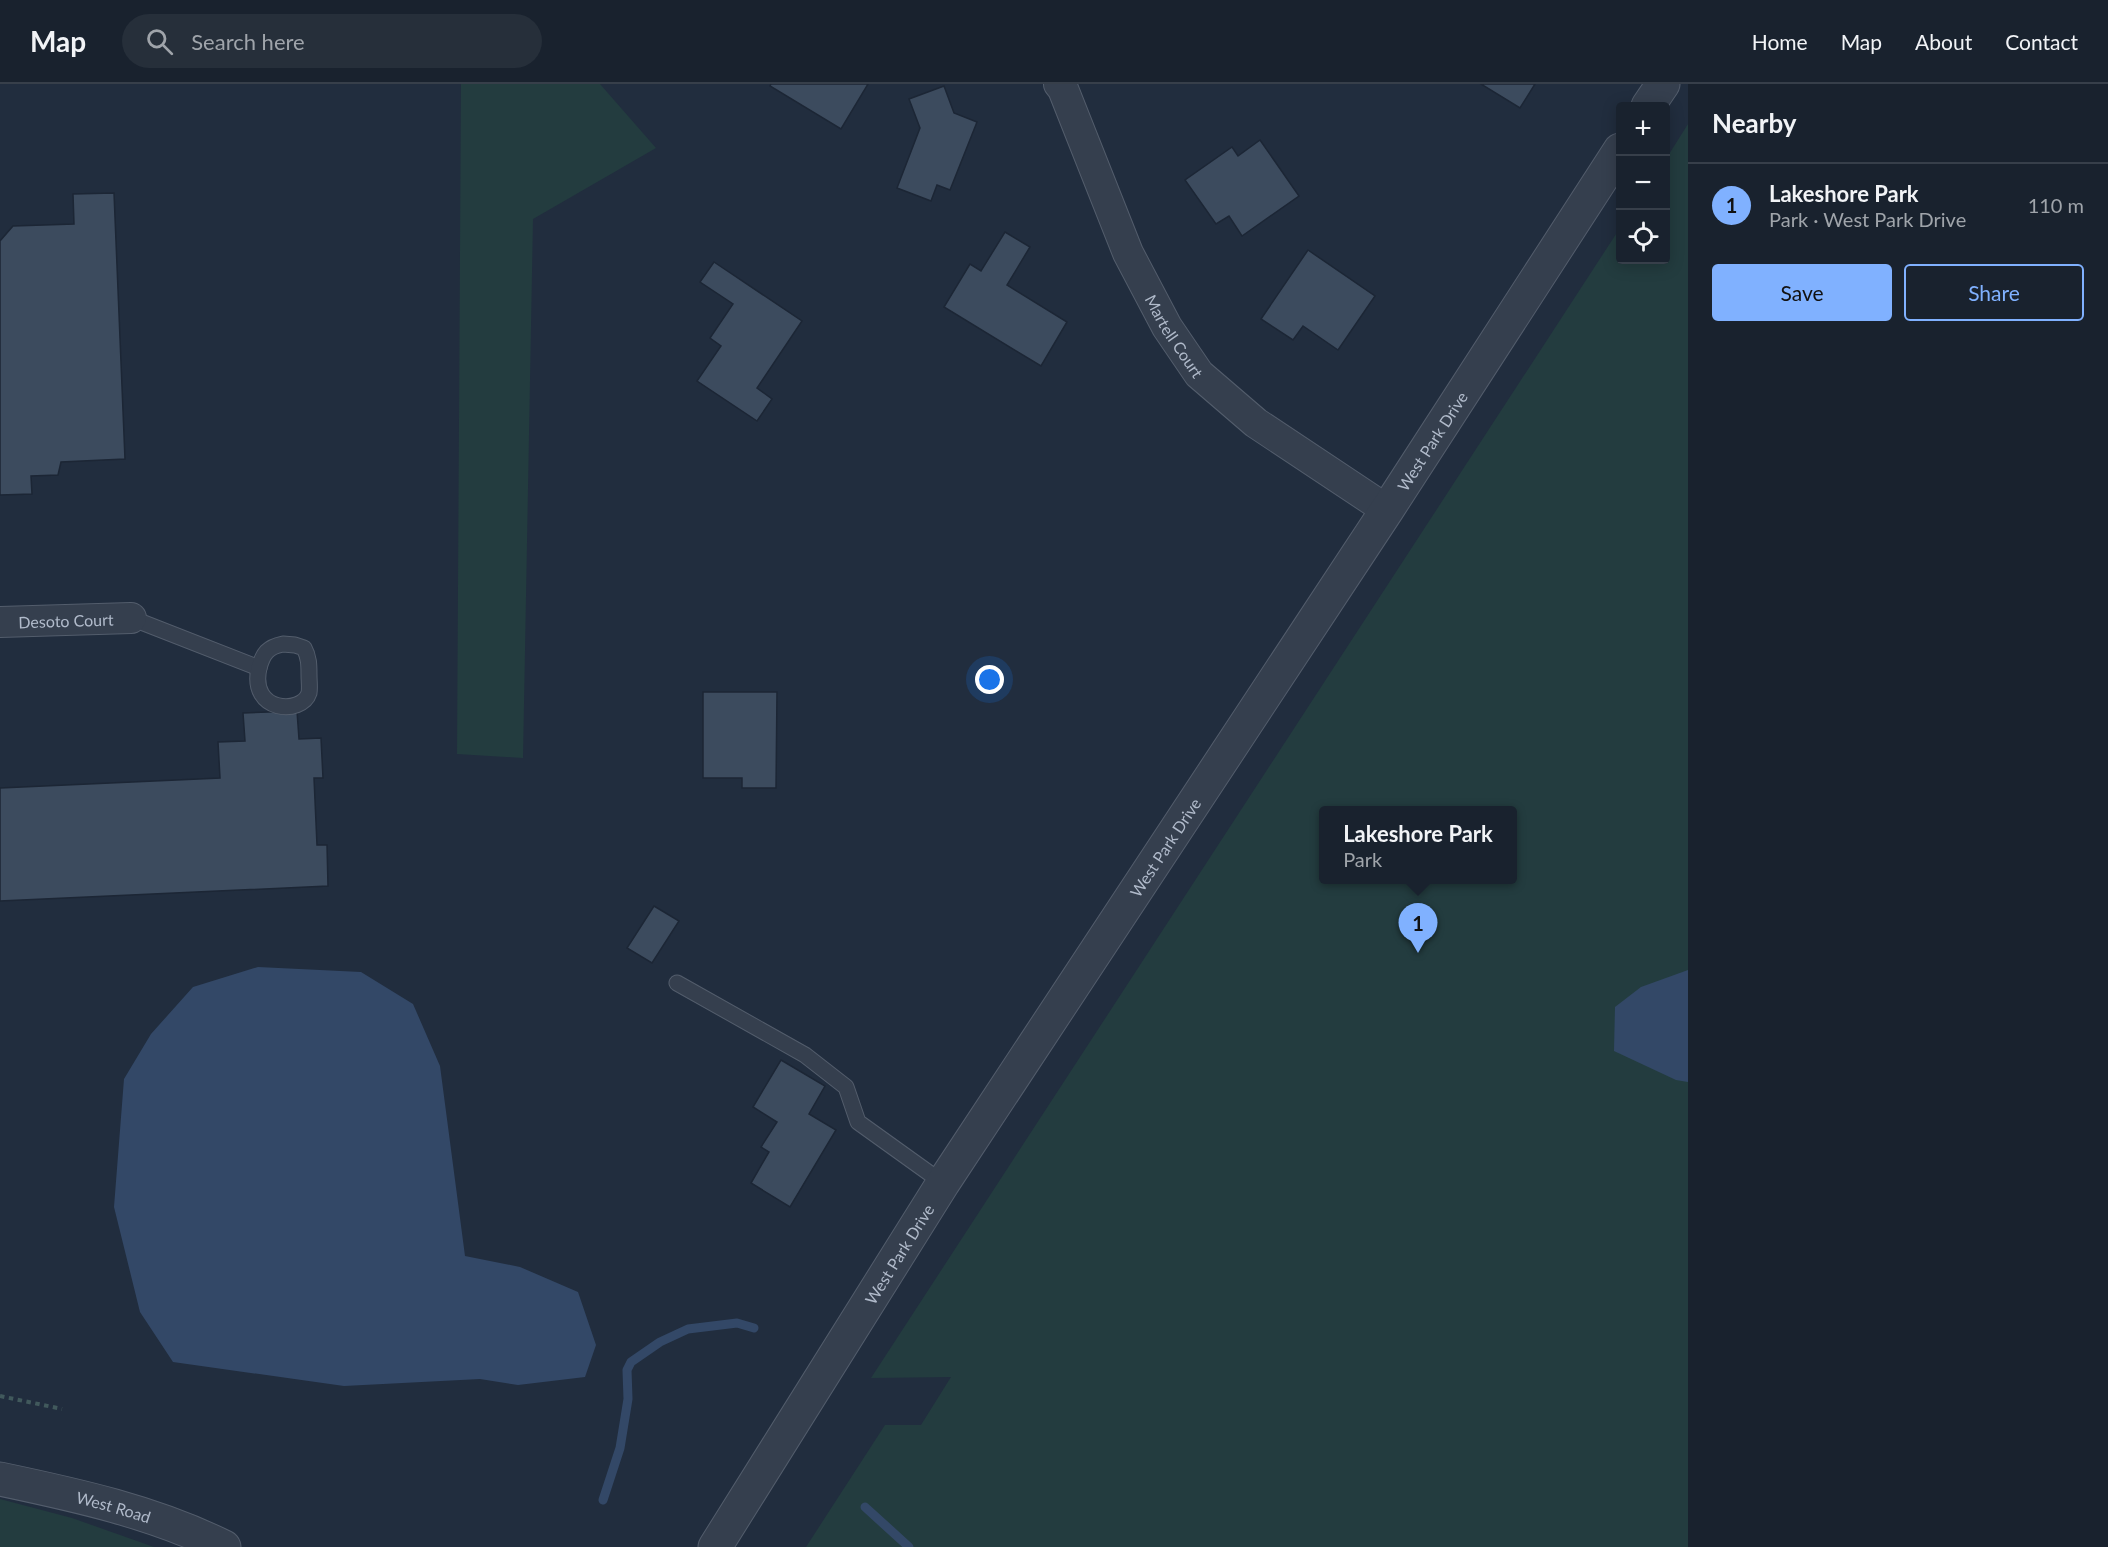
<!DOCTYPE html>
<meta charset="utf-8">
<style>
body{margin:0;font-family:Lato,sans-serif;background:#262f3a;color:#f1f3f6}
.controls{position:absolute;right:18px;top:18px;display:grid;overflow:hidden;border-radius:6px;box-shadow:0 3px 15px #0003}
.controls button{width:54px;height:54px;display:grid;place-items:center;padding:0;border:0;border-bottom:2px solid #373f4a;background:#19222e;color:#f1f3f6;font:30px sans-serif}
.you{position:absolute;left:990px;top:596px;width:21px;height:21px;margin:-15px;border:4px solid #fff;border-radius:50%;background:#1a73e8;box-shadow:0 0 0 9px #1a73e833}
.badge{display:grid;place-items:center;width:39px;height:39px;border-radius:50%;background:#80b1ff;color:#111;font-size:20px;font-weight:700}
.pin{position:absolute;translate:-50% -50px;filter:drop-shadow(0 2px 3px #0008)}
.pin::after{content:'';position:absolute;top:32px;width:21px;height:18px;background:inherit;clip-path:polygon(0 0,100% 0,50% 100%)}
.popup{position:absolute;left:1319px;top:722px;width:198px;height:78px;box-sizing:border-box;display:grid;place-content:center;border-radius:6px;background:#19222e;filter:drop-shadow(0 2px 4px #0005);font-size:20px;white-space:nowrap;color:#9fa4aa}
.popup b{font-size:22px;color:#f1f3f6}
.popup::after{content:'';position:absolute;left:50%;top:100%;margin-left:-12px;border:12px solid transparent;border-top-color:#19222e}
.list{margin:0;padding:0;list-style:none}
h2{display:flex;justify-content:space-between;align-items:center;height:78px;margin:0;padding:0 24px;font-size:26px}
h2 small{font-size:20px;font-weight:400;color:#9fa4aa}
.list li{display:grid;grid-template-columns:39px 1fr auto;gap:18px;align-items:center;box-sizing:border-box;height:84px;padding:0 24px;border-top:2px solid #373f4a}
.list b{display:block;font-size:22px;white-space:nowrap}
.list p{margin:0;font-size:20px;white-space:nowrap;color:#9fa4aa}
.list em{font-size:20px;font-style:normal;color:#9fa4aa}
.actions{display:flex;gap:12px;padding:18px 24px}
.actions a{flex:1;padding:14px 0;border:2px solid #80b1ff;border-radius:6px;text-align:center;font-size:21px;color:#80b1ff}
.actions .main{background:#80b1ff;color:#111}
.icon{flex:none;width:33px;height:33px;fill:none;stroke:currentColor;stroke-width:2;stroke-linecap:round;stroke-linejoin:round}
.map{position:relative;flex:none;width:1688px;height:1463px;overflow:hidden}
header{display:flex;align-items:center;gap:36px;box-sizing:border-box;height:84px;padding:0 30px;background:#19222e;border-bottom:2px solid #373f4a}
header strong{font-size:28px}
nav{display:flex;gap:33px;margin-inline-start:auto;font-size:21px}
.search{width:420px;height:54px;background:#262f3a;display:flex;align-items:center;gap:15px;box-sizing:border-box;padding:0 21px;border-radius:33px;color:#9fa4aa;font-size:22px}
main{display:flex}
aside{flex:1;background:#19222e}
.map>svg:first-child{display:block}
</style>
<header>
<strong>Map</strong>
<div class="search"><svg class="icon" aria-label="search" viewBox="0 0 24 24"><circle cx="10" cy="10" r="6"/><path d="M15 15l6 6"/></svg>Search here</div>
<nav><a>Home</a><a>Map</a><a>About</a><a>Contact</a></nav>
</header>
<main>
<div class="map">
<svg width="1688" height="1463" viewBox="0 0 1688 1463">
<rect width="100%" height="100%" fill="#212d3e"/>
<g fill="#233c3f" fill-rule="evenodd">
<polygon points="461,0 600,0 656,64 533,135 523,674 457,670"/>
<path d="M1688 40V1463H806L885 1341H921L951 1293 871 1294 1620 144V176H1666V75ZM1324 726H1512V796H1324Z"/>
<polygon points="0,1415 72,1434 154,1463 0,1463"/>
</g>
<g fill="#334867">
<polygon points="258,883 361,888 413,920 440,982 465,1172 520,1183 578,1208 596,1261 585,1293 518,1301 480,1295 344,1302 173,1278 140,1228 114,1123 124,995 151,950 193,903"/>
<polygon points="1688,886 1688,998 1676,996 1614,967 1615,923 1641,903"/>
</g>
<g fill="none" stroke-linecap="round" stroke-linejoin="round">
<g stroke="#334867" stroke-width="9">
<polyline points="603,1416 620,1364 628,1315 627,1286 631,1278 660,1258 688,1245 737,1239 754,1244"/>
<polyline points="865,1423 909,1463"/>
</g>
</g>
<g fill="#3c4b5e" stroke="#1c2635" stroke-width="1.5">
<polygon points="771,0 868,0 841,45 770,2"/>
<polygon points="1481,0 1535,0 1520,24"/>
<polygon points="944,2 954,29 977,38 950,106 937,101 931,117 897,104 920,44 909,15"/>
<polygon points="1260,56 1299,112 1242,152 1229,132 1216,140 1185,96 1232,63 1238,72"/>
<polygon points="114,109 125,375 61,378 58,391 31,392 32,410 0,411 0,157 13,142 74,140 73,110"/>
<polygon points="1005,148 1030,163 1007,201 1067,238 1041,282 944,223 970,180 981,187"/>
<polygon points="1308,166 1375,212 1338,266 1303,242 1293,256 1261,235"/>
<polygon points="714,178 802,237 757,304 772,315 757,337 697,297 721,262 710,254 733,220 700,198"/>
<polygon points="703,608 777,608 776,704 742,704 742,694 703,694"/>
<polygon points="297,627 299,655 321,654 323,694 314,694 317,761 327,761 328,802 0,817 0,704 220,694 218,658 245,657 243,629"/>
<polygon points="654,822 679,837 652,879 627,864"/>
<polygon points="781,976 825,1002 809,1030 836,1046 790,1123 751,1099 769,1068 761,1063 777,1038 753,1023"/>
</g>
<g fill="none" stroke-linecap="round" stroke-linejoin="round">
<g stroke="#535d6c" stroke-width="17">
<g id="service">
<polyline points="131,534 259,584"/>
<path d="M283 560 295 561 304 564C309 573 309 581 309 591 309 597 310 604 309 609 302 631 249 629 259 584 263 569 268 563 283 560Z"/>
<polyline points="677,899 805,971 846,1003 858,1038 943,1099"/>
</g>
</g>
<g stroke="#535d6c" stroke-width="32">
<g id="minor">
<path id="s1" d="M1059 0 1063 5 1128 169 1167 243 1199 290 1256 339 1387 426"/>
<path id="s2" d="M0 538 131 534"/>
</g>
</g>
<g stroke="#535d6c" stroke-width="35">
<g id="tertiary">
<polyline points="1648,22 1663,0"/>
<path id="s3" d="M0 1395C76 1411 154 1428 224 1463"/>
<path id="s4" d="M715 1463 943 1099 1387 426 1620 66"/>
</g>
</g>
<polyline stroke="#41595c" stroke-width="4" stroke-dasharray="4.5 4.5" stroke-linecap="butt" points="0,1312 62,1325"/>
<use href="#service" stroke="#353f4e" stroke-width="15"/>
<use href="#minor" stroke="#353f4e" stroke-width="30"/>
<use href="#tertiary" stroke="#353f4e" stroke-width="33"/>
</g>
<g text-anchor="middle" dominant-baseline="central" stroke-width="6" stroke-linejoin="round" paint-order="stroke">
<g font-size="16" fill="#b0baca" stroke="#1a2433">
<text stroke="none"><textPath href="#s1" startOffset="278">Martell Court</textPath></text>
<text stroke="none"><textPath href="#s4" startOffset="1318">West Park Drive</textPath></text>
<text stroke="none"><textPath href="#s2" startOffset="66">Desoto Court</textPath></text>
<text stroke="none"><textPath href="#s4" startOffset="832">West Park Drive</textPath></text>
<text stroke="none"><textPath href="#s4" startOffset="346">West Park Drive</textPath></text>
<text stroke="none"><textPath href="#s3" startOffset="117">West Road</textPath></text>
</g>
</g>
</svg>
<div class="controls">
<button>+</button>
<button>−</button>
<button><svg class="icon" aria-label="locate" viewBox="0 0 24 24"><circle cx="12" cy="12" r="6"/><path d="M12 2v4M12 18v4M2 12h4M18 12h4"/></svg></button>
</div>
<div class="you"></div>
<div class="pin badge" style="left:1418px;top:869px">1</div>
<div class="popup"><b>Lakeshore Park</b>Park</div>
</div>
<aside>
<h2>Nearby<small></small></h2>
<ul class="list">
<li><span class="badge">1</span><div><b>Lakeshore Park</b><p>Park · West Park Drive</p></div><em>110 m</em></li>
</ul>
<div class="actions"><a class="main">Save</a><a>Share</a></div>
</aside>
</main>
